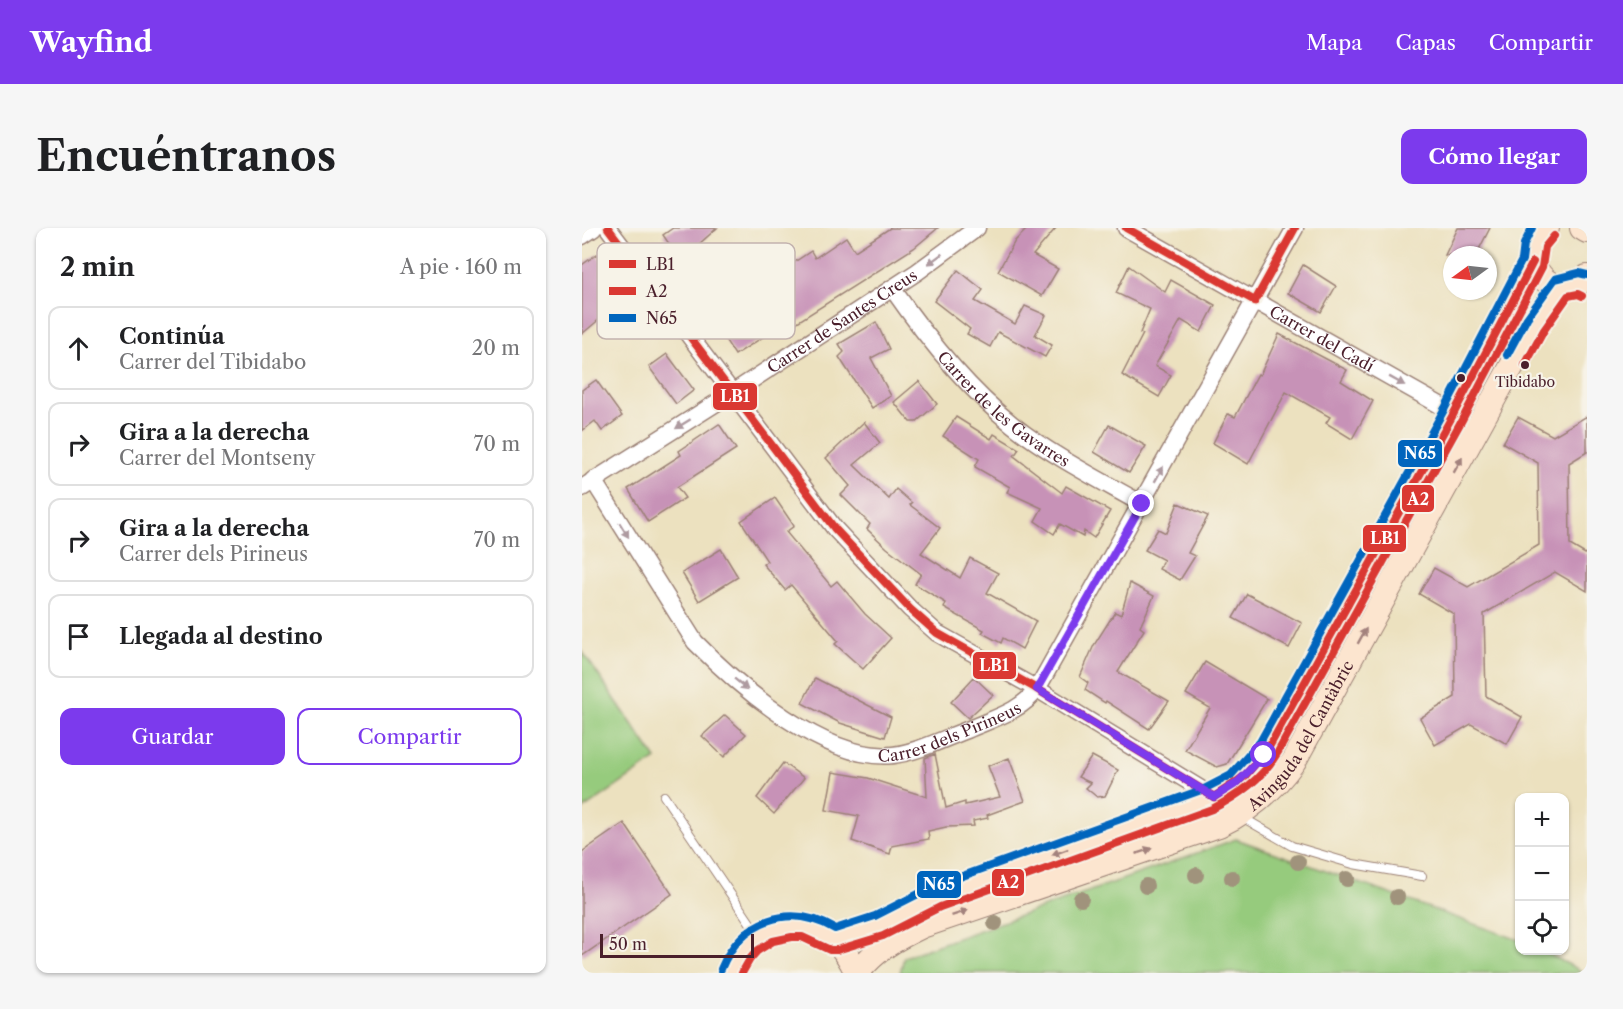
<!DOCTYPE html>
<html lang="es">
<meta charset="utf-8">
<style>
body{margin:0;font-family:"Libre Caslon Text",serif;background:#f6f6f6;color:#202124}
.controls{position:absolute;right:18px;bottom:18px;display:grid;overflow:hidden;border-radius:12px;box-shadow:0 2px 4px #0004}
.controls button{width:54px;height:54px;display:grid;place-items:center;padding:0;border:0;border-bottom:2px solid #e0e0e0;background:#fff;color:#202124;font:30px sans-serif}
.compass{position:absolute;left:861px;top:18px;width:54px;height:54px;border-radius:50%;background:#fff;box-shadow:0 2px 4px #0004;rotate:255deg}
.scale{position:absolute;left:18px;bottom:15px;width:154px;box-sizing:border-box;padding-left:6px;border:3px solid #4a1f2b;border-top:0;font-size:16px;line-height:21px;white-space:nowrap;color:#4a1f2b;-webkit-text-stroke:4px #f7f3e8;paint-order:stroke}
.stop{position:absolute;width:18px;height:18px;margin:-14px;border:4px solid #7c3aed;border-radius:50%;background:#fff}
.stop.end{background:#7c3aed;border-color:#fff;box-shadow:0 2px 6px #0008}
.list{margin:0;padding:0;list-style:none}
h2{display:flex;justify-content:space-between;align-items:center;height:78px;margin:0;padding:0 24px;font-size:26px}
h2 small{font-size:20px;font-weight:400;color:#757577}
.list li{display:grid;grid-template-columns:39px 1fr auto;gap:18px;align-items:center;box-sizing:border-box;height:84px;margin:0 12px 12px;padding:0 12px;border:2px solid #e0e0e0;border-radius:12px}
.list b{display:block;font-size:22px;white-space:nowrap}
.list p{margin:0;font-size:20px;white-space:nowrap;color:#757577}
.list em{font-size:20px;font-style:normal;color:#757577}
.actions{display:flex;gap:12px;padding:18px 24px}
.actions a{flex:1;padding:14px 0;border:2px solid #7c3aed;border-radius:12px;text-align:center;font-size:21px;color:#7c3aed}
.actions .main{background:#7c3aed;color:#fff}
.icon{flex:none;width:33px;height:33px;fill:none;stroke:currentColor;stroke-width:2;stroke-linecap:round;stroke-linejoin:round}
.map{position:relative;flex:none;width:1005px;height:745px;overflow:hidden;border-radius:12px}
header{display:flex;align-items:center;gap:36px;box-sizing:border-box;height:84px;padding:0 30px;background:#7c3aed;color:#fff}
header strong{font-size:28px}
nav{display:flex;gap:33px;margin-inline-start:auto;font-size:21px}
.intro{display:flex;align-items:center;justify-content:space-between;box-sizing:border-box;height:144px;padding:0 36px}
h1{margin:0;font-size:42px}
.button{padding:15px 27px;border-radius:12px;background:#7c3aed;color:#fff;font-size:21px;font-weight:700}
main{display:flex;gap:36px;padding:0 36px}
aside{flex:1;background:#fff;border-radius:12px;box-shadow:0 2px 4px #0004}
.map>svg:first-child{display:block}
</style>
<header>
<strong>Wayfind</strong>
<nav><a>Mapa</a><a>Capas</a><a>Compartir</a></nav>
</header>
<div class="intro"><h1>Encuéntranos</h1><a class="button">Cómo llegar</a></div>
<main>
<aside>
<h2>2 min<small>A pie · 160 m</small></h2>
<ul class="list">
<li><svg class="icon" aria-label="ahead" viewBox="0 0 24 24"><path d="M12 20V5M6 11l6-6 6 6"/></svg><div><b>Continúa</b><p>Carrer del Tibidabo</p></div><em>20 m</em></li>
<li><svg class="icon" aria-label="right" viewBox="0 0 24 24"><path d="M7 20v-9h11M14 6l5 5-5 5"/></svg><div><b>Gira a la derecha</b><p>Carrer del Montseny</p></div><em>70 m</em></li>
<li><svg class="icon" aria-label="right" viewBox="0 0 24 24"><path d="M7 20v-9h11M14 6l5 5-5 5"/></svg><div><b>Gira a la derecha</b><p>Carrer dels Pirineus</p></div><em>70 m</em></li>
<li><svg class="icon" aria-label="arrive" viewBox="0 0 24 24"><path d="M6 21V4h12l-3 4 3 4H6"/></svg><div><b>Llegada al destino</b></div></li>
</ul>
<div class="actions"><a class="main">Guardar</a><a>Compartir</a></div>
</aside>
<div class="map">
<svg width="1005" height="745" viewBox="0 0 1005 745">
<rect width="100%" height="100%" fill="#f7f3e8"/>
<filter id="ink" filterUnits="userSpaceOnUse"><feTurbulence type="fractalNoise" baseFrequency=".0167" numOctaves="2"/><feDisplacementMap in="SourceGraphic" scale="12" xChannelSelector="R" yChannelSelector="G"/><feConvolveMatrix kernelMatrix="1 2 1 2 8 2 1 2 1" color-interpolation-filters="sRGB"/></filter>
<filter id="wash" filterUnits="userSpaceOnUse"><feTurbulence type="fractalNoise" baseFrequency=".008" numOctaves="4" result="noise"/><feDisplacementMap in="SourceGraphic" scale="24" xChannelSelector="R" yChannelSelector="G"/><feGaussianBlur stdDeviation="1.35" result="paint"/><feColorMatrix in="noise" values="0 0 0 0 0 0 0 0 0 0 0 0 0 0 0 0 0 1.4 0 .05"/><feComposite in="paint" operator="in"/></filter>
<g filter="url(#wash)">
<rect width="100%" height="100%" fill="#ece1bf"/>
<g fill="#96cb7d" stroke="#707554" stroke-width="1.5">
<polygon points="0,423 74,531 0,582"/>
<polygon points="654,611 937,712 938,722 961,723 1003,745 318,745 322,729"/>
</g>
<g id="blocks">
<g fill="#c792b7">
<polygon points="91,0 135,0 115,18 122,29 93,48 81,33 94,26 81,7"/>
<polygon points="308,0 356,0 332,20 195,107 192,102 153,127 139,105 179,81 168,64 229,23 233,30 264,9 273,23"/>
<polygon points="446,0 474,0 451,27 476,41 460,68 416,43 433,13"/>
<polygon points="876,0 908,0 894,27 863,27"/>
<polygon points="15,26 57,83 37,98 26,84 0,106 0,37"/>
<polygon points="721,37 754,58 739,84 706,65"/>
<polygon points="547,38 583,64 589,52 633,77 619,104 599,92 573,138 589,147 577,169 540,147 561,106 558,105 568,81 534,65"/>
<polygon points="376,42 401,62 393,73 433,96 443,78 464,87 453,107 470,117 463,129 416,104 408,119 385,106 388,101 352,73"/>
<polygon points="294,94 307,121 289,130 309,168 290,180 257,129 262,124 257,116"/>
<polygon points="697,106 765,142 759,153 791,173 770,211 744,195 748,189 704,164 666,236 631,215 646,186 653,189 676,146 678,147"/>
<polygon points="85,126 112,162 94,176 67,139"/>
<polygon points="14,152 40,188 20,203 13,193 0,203 0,162"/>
<polygon points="337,153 355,176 334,194 328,194 312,174"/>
<polygon points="1005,188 1005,224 987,235 988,317 1005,327 1005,363 973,344 902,386 904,468 940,489 925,516 889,496 853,517 838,490 873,469 872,386 837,366 852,340 886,359 957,317 956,235 921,215 936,189 971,208"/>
<polygon points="374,189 409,211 412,206 437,221 432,228 480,265 484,258 528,283 512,310 502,303 501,309 478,296 472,306 453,293 460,280 425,264 428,259 393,239 397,231 361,208"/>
<polygon points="282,194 298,215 272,237 307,271 314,261 330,275 328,277 358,300 339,325 378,350 388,330 416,345 405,365 454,393 440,421 421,410 419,415 400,405 402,402 362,380 364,375 333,356 339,346 305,320 285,301 288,296 259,267 268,258 244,230"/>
<polygon points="137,196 154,221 95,259 103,270 66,294 46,261 99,227 97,223"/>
<polygon points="527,197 564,218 547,245 512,224"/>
<polygon points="193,270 212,298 204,304 249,358 255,353 283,386 309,410 281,441 253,416 256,413 209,357 203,362 181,336 185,333 159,293"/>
<polygon points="596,275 626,288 606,325 613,328 598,352 577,341 582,332 563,322 576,301 584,305"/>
<polygon points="139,321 156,349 117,373 100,345"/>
<polygon points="548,355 572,368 558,399 562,402 536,444 587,473 567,501 524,473 523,475 503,462 506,455 498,449 512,417 533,384 539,387"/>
<polygon points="665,366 720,395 707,420 651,390"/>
<polygon points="623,434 685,471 645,536 635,539 603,522 628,480 604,466"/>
<polygon points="392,449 411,467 386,490 369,474"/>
<polygon points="233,450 309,489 303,509 258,495 220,475"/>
<polygon points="143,487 164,506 142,529 120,508"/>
<polygon points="353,526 364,580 383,574 383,577 418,569 406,538 427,530 443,573 405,587 406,590 391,593 392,598 364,599 346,603 347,611 310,618 308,626 270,613 277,588 244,582 251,544 286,550 345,569 343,530"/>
<polygon points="510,528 536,542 523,568 515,569 504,560 509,555 496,549"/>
<polygon points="201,535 222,550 192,586 175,570"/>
<polygon points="42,595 90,666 0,728 0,624"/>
</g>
</g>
</g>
<g filter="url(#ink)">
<use href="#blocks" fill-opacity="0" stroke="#9b8075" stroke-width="1.5"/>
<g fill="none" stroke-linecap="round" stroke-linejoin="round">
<g stroke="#9b8075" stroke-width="10">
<g id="lane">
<polyline points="82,568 177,708"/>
<polyline points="658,588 710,618 771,636 840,648"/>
</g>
</g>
<g stroke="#9b8075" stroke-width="19">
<g id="street">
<polyline points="26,0 253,301 328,381 355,405 455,461 632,569"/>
<path id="s1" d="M544 0 872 185"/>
<polyline points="0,8 12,0"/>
<path id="s2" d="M310 60C344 109 384 160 431 197 470 228 516 251 560 276"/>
<path id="s3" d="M11 252 113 414C157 459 244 534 311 527 336 524 361 511 385 502 409 491 439 484 455 461L713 0"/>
<path id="s4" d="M0 260 150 165 335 44 395 0"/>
</g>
</g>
<g stroke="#9b8075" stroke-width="26">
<g id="secondary">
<path d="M965 0C929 30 970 80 1005 49"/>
<polyline points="1000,0 1005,3"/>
<path d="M252 712 297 698 354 669 626 571C652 558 672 544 687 519L872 185 951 34"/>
<path d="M149 745C162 702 215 686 251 711 262 719 269 732 275 745"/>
<path id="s5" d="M275 745C294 721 313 711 340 698L637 597C669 582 692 561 712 533L953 96 980 59"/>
</g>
</g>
<use href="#lane" stroke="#fff" stroke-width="8"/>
<use href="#street" stroke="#fff" stroke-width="16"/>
<use href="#secondary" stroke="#fce5cf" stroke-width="24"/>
<g stroke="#f7f3e8" stroke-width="12">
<g id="bus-1">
<polyline points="26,0 253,301 328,381 355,405 455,461 632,569"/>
<polyline points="544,0 673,73"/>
<polyline points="673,73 713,0"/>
<polyline points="632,569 663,548 687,519 872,185 951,34"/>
</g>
</g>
<g stroke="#f7f3e8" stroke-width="12">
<g id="bus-2">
<polyline points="943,137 962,102 986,68 996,66 1000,68"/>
<path d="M160 745 168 731 175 723 191 713 210 709H220L248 722H255L301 708 358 679 630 581C657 567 680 551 696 524L881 190 960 39 963 19 972 8"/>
</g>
</g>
<g stroke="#f7f3e8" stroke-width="12">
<g id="bus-3">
<polyline points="925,127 945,90 973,51 997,45 1005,47"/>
<path d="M139 741C159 692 207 674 253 701L293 688 350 659 622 561 649 547 678 514 863 180 940 32 942 16 950 0"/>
</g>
</g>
<use href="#bus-1" stroke="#da3832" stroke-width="8"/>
<use href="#bus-2" stroke="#da3832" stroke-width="8"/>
<use href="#bus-3" stroke="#0065bd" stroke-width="8"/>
</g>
<g fill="#a0937b">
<circle cx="716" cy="634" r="8"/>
<circle cx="614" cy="647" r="8"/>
<circle cx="650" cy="650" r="8"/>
<circle cx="765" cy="651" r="8"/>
<circle cx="564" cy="658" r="8"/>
<circle cx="815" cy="669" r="8"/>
<circle cx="499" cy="671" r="8"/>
<circle cx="413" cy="695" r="8"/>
</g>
<defs><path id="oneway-solid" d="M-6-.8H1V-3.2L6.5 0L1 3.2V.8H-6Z" transform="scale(1.5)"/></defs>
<g fill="#ae9aa0">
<use href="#oneway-solid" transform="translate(353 31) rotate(144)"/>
<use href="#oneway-solid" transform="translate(815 153) rotate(29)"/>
<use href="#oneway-solid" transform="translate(101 196) rotate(148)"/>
<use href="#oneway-solid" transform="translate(577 246) rotate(-61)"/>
<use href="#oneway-solid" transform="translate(42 302) rotate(58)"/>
<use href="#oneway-solid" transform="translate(159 456) rotate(39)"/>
</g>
<g fill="#a3827d">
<use href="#oneway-solid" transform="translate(876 237) rotate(-61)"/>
<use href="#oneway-solid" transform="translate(780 408) rotate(-61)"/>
<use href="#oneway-solid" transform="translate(562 623) rotate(-19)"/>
<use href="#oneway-solid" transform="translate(478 624) rotate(160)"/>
<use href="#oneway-solid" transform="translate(378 685) rotate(-19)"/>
</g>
</g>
<g fill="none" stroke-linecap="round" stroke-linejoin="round" filter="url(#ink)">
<polyline stroke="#7c3aed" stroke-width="8" points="560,276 455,461 632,569 655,555 682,527"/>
</g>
<g fill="#4a1f2b" stroke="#f7f3e8" stroke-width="2">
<circle cx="943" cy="137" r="5"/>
<circle cx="879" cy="150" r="5"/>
</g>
<g text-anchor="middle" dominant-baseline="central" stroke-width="4.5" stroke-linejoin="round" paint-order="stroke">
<g font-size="14" fill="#4a1f2b" stroke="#f7f3e8">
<text x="943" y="154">Tibidabo</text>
</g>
<g font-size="16" fill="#4a1f2b" stroke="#f7f3e8">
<text stroke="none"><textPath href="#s4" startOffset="309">Carrer de Santes Creus</textPath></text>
<text stroke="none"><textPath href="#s1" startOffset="225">Carrer del Cadí</textPath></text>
<text stroke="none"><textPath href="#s2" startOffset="166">Carrer de les Gavarres</textPath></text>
<text stroke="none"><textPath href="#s3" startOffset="486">Carrer dels Pirineus</textPath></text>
<text stroke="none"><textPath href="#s5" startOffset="519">Avinguda del Cantàbric</textPath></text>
</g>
</g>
<rect x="15" y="15" width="198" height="96" rx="9" fill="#f7f3e8" stroke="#c3b3af" stroke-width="1.5"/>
<rect x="27" y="32" width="27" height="8" fill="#da3832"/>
<rect x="27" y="59" width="27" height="8" fill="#da3832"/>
<rect x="27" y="86" width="27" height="8" fill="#0065bd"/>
<g font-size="16" fill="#4a1f2b">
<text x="64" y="42">LB1</text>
<text x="64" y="69">A2</text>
<text x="64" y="96">N65</text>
</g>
<g stroke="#f7f3e8" stroke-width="2">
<rect x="130" y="154" width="46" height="29" rx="6" fill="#da3832"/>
<rect x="815" y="211" width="46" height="29" rx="6" fill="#0065bd"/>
<rect x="819" y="256" width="34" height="29" rx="6" fill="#da3832"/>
<rect x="780" y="296" width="45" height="29" rx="6" fill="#da3832"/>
<rect x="390" y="423" width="45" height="29" rx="6" fill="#da3832"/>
<rect x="409" y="640" width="34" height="29" rx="6" fill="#da3832"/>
<rect x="334" y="642" width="46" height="29" rx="6" fill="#0065bd"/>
</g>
<g font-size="16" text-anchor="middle" font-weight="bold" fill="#fff">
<text x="153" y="174">LB1</text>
<text x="838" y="231">N65</text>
<text x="836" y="277">A2</text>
<text x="803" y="316">LB1</text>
<text x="412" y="443">LB1</text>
<text x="426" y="660">A2</text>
<text x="357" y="662">N65</text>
</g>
</svg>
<div class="controls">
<button>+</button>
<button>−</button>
<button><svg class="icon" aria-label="locate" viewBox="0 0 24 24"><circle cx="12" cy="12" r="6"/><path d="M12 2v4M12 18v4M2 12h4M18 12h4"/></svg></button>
</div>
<svg class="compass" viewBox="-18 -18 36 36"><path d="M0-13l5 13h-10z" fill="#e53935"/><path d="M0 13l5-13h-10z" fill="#757577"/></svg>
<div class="scale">50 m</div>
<div class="stop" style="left:682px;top:527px"></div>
<div class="stop end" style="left:560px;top:276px"></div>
</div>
</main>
